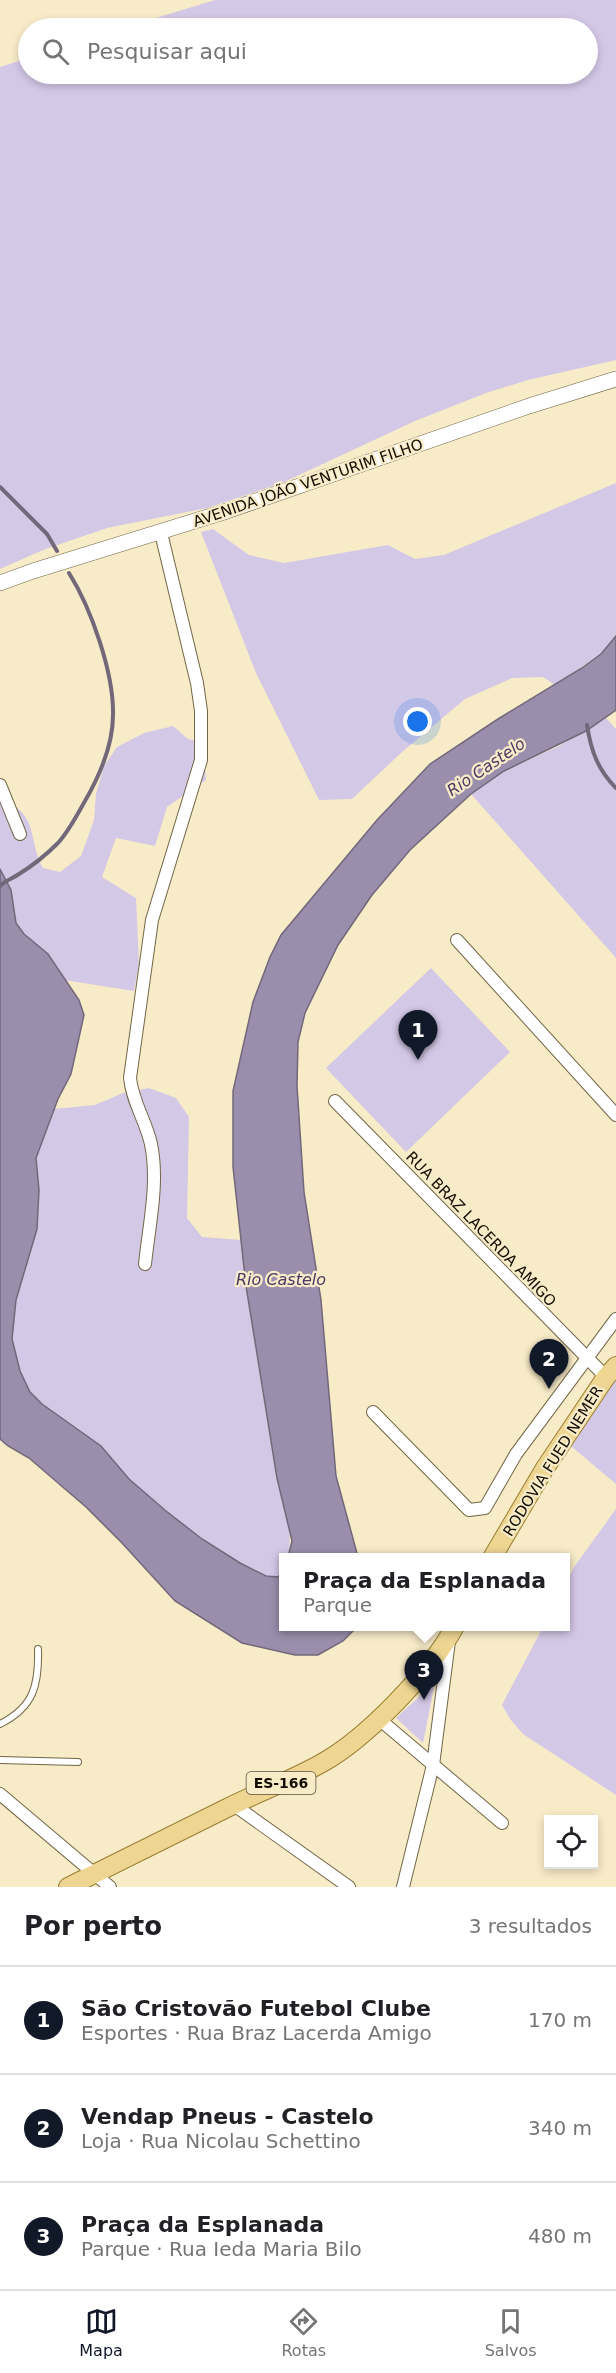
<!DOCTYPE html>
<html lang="pt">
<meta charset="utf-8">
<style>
body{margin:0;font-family:"DejaVu Sans",sans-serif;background:#f6f6f6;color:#202124}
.controls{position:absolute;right:18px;bottom:18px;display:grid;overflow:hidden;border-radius:0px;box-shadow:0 3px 9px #0003}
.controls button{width:54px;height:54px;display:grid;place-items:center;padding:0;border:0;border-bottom:2px solid #e0e0e0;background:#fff;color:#202124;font:30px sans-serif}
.you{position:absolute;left:418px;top:722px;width:21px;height:21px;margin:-15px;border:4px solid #fff;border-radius:50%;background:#1a73e8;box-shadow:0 0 0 9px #1a73e833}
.badge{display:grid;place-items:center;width:39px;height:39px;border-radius:50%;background:#111827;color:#fff;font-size:20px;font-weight:700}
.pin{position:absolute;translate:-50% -50px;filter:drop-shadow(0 2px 3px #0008)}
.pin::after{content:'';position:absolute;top:32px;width:21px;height:18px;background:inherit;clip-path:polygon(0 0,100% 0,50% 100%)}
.popup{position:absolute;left:279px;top:1553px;width:291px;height:78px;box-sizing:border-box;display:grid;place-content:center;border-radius:0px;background:#fff;filter:drop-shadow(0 2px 4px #0005);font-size:20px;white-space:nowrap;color:#757577}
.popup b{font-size:22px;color:#202124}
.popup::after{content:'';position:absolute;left:50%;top:100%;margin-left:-12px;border:12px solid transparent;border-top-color:#fff}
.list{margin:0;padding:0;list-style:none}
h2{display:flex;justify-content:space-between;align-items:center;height:78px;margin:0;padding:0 24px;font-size:26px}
h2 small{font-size:20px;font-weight:400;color:#757577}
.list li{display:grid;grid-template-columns:39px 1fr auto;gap:18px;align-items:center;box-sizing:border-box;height:108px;padding:0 24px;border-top:2px solid #e0e0e0}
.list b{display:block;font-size:22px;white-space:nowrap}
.list p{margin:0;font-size:20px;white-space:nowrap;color:#757577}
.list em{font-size:20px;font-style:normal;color:#757577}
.icon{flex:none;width:33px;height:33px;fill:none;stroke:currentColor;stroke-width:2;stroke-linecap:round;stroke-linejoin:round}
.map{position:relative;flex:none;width:616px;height:1887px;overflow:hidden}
.search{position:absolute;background:#fff;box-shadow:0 3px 9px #0003;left:18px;right:18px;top:18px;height:66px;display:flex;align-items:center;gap:15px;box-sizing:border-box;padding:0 21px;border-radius:33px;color:#757577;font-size:22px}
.sheet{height:402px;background:#fff}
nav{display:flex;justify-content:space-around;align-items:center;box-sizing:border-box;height:84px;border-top:2px solid #e0e0e0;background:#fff;font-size:16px;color:#757577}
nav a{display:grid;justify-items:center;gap:3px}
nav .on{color:#111827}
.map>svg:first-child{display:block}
</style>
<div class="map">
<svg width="616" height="1887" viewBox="0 0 616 1887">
<rect width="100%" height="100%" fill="#f8ebc8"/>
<g fill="#d4c8e7">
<polygon points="215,0 616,0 616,360 528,380 486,393 415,421 282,483 207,508 107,528 43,550 0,569 0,67 28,58 28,74 588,74 588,28 123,28"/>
<polygon points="616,483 616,636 601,654 555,685 543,677 512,678 465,699 402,752 352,799 319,800 256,673 201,532 213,529 249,555 284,563 388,545 415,559 444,555"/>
<polygon points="606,718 616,729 616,958 471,794 504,771 559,746"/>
<path d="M173 726 188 739 203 743 206 780 167 807 155 846 116 838 102 877 136 898 139 964 134 991 64 980 48 954 24 934 16 923 11 890 0 869V798C40 815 27 837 43 868L60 872 81 856 94 820 96 794 104 766 117 747 144 733Z"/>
<polygon points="431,968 510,1052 406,1152 326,1068"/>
<path d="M149 1088 176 1098 189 1117 187 1218 202 1237 241 1240C250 1319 263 1399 277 1477 282 1504 294 1530 288 1557L283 1558 282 1575 278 1577 266 1576 240 1563 202 1539 166 1511 129 1479 101 1446 42 1404 30 1392 20 1371 12 1339 16 1300 37 1229 39 1190 36 1158 54 1109 95 1105 123 1093Z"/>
<polygon points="616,1368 616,1484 565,1441"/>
<polygon points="616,1509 616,1795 523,1734 510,1719 502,1705 543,1627 565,1626 565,1585 574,1567"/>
<polygon points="435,1682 423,1743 396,1718"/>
</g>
<g fill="#9a8eac" stroke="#72687a" stroke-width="1.5">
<polygon points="616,636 616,710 586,731 504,771 471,794 410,850 372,895 338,945 305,1013 298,1042 297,1086 304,1192 321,1300 336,1476 358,1557 288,1557 292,1541 277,1478 246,1286 233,1167 233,1091 253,1002 270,957 281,935 377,820 430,764 498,719 582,668 601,654"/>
<polygon points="0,869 11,890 16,923 24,934 48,954 79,1000 84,1015 71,1074 58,1099 36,1158 39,1190 37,1229 16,1300 12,1339 20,1371 30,1392 42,1404 101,1446 129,1479 166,1511 202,1539 240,1563 266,1576 278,1577 283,1571 283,1626 357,1627 343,1641 318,1655 295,1655 242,1643 175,1601 122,1543 86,1507 29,1458 8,1446 0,1439"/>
</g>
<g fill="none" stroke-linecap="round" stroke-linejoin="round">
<g stroke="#72687a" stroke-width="4">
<polyline points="0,487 47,534 57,551"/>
<path d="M587 725C591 751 598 770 616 788"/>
<path d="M0 886C6 880 12 879 19 874 32 866 47 854 58 843 69 831 77 815 85 801 100 775 113 745 113 715 114 673 91 608 69 573"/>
</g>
<g stroke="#726647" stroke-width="8">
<g id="service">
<path d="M0 1724C34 1707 39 1685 38 1649"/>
<polyline points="0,1760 78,1762"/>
</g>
</g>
<g stroke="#726647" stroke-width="14">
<g id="minor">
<polyline points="0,785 20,834"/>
<polyline points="457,940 616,1115"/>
<polyline points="335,1101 606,1377"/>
<path d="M145 1264C149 1225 159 1183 151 1144 146 1121 132 1101 130 1078L152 920 201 760V711L197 683 161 533"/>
<polyline points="373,1412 469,1510 485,1508 516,1454 616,1319"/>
<polyline points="379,1719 502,1823"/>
<polyline points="0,1794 110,1887"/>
<polyline points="234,1805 349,1887"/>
<polyline points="403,1887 433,1765 449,1641"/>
</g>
</g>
<g stroke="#726647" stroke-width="16">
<polyline id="tertiary" points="0,583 33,571 227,511 529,406 616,379"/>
</g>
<g stroke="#9a7e32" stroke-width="20">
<g id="primary">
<polyline points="492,1558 545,1468 606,1377 616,1366"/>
<path d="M68 1887C121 1861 174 1834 227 1808 259 1792 292 1780 322 1763 367 1738 431 1671 455 1626"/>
</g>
</g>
<use href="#service" stroke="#fff" stroke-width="6"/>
<use href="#minor" stroke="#fff" stroke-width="12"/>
<use href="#tertiary" stroke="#fff" stroke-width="15"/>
<use href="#primary" stroke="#eed692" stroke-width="18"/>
</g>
<g text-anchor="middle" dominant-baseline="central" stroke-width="4.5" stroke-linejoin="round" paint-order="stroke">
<rect fill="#f8ebc8" stroke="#58503f" stroke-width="1.5" x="246.5" y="1772" width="69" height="22" rx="4.5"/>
<g font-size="14" font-weight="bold" fill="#130e04">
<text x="281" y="1783">ES-166</text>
</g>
<g font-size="15" fill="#130e04" stroke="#f8ebc8">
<text transform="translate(308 483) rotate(-19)">AVENIDA JOÃO VENTURIM FILHO</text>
<text transform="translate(481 1229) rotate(46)">RUA BRAZ LACERDA AMIGO</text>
<text transform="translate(553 1461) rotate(-58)">RODOVIA FUED NEMER</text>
</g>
<g font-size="16" font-style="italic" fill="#4b3864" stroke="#f8ebc8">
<text transform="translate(486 767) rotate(-34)">Rio Castelo</text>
<text x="281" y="1279">Rio Castelo</text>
</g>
</g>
</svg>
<div class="controls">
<button><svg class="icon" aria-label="locate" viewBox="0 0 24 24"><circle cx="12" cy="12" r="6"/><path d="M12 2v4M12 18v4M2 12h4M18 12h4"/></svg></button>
</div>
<div class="you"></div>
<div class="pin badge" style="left:418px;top:1060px">1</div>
<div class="pin badge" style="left:549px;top:1389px">2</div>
<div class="pin badge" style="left:424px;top:1700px">3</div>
<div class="popup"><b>Praça da Esplanada</b>Parque</div>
<div class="search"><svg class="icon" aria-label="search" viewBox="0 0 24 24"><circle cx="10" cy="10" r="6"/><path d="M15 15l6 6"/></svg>Pesquisar aqui</div>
</div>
<section class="sheet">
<h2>Por perto<small>3 resultados</small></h2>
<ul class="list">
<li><span class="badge">1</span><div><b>São Cristovão Futebol Clube</b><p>Esportes · Rua Braz Lacerda Amigo</p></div><em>170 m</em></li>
<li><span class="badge">2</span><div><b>Vendap Pneus - Castelo</b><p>Loja · Rua Nicolau Schettino</p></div><em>340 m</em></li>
<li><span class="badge">3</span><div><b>Praça da Esplanada</b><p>Parque · Rua Ieda Maria Bilo</p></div><em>480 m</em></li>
</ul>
</section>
<nav>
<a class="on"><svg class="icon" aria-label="map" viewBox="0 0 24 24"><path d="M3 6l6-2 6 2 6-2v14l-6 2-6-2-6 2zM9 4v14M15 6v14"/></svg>Mapa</a>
<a><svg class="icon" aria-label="directions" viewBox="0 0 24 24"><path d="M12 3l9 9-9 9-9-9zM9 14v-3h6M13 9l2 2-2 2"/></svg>Rotas</a>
<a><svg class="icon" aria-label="saved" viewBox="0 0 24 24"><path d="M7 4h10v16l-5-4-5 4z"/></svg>Salvos</a>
</nav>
